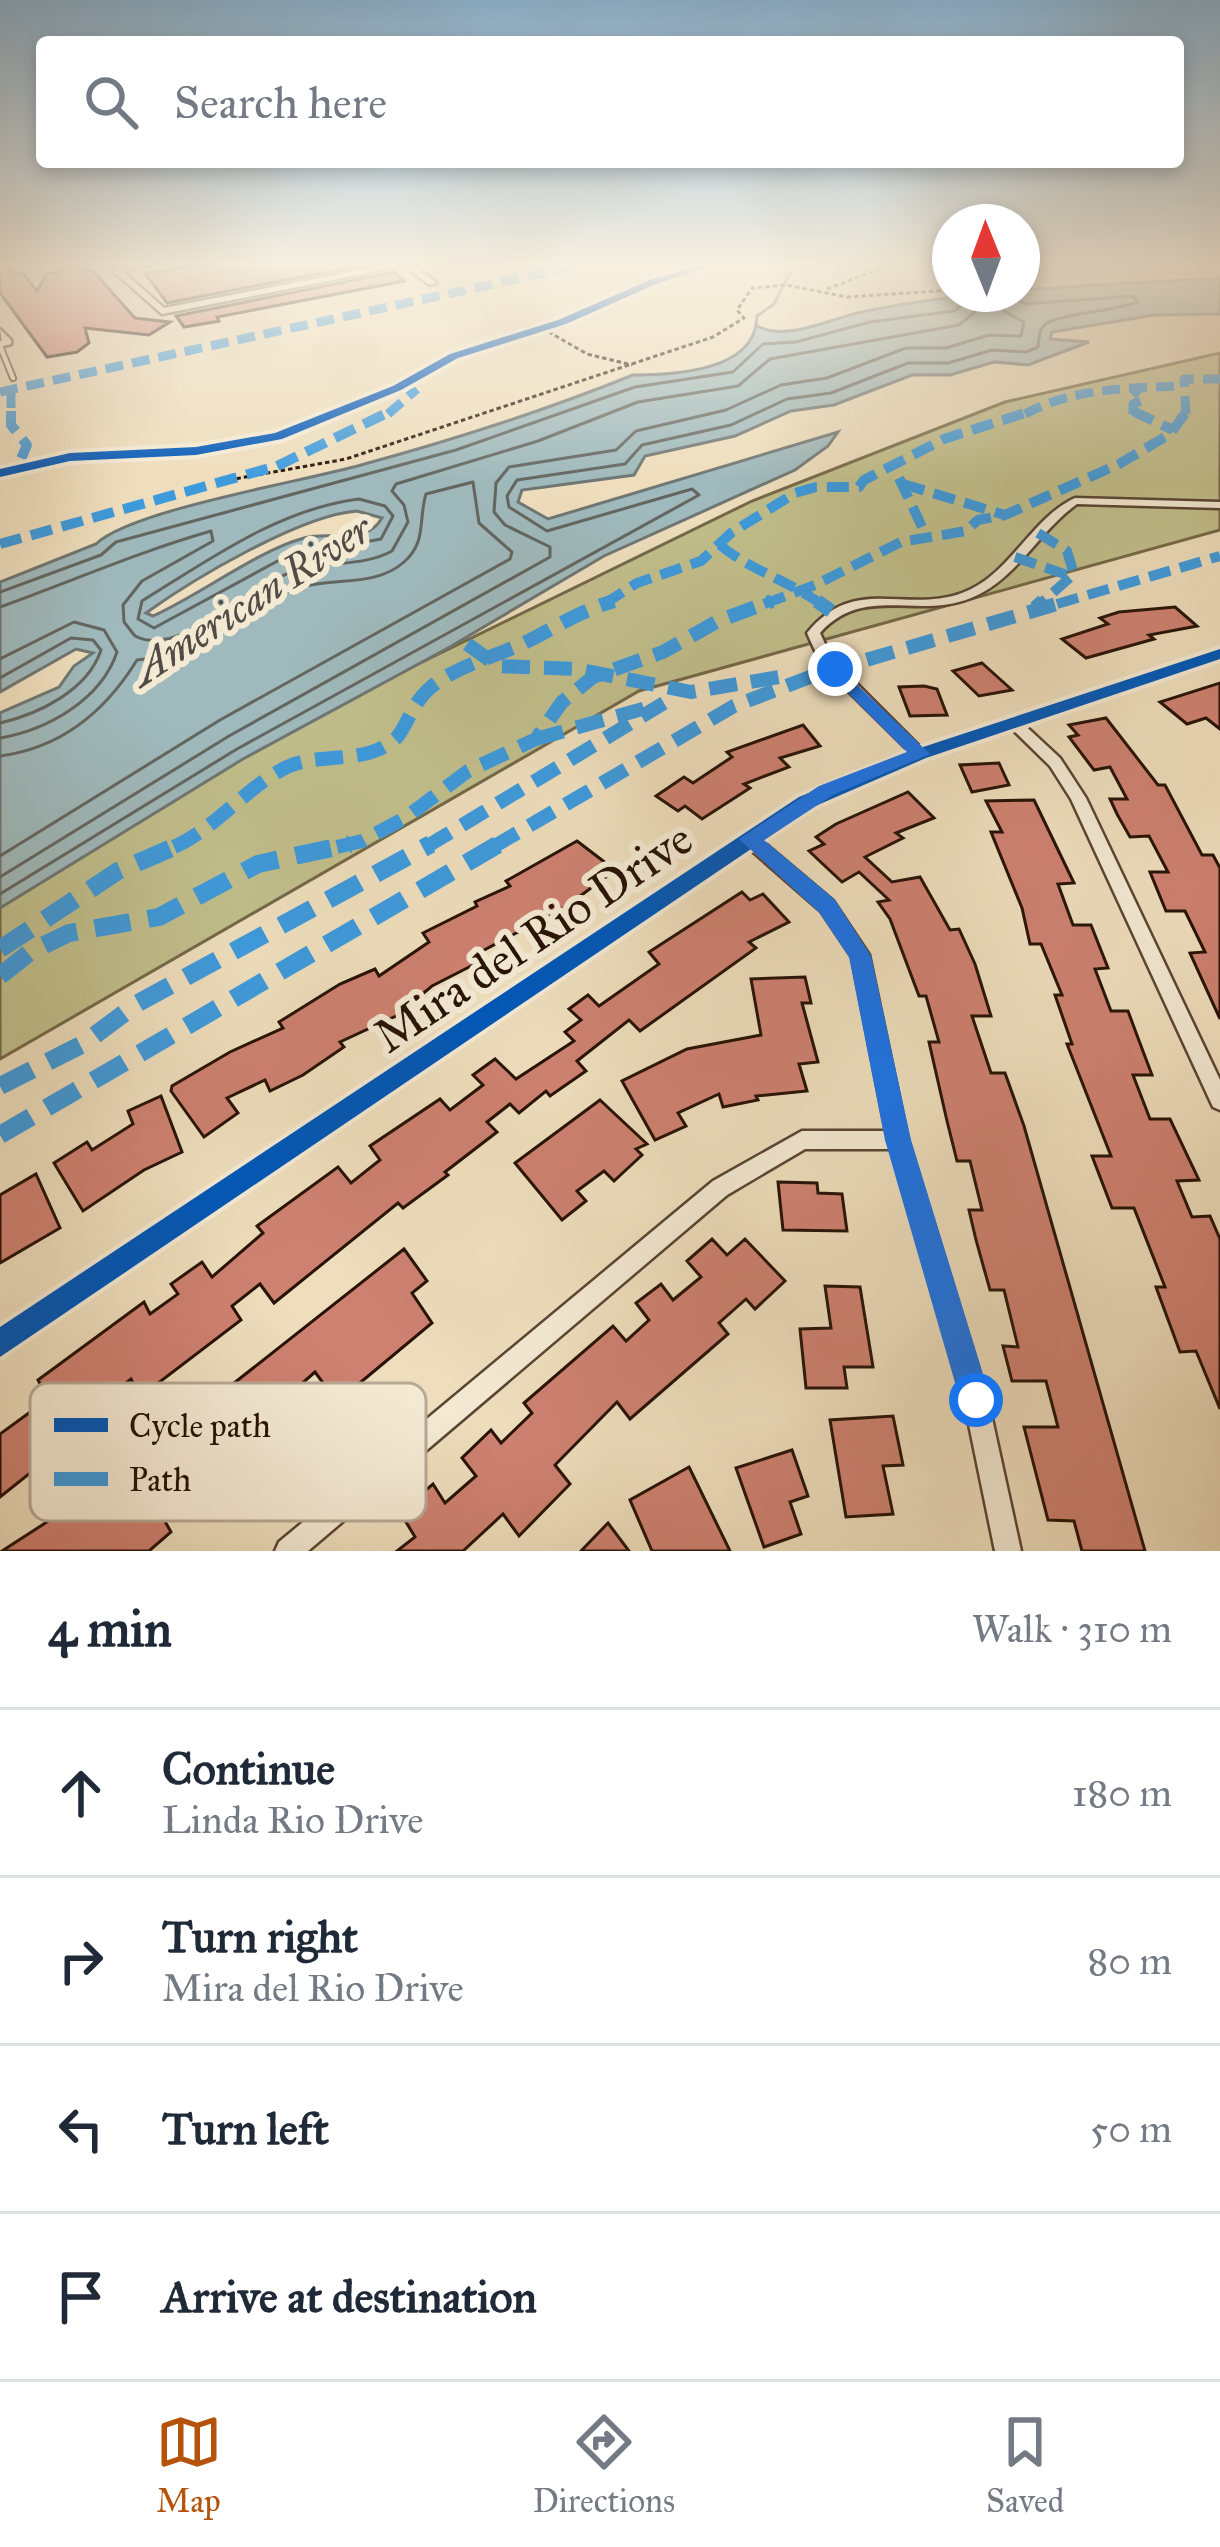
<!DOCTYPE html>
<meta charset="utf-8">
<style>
body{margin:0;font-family:"IM FELL Great Primer",serif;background:#f2f2f3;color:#1f2937}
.compass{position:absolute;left:932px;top:204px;width:108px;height:108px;border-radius:50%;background:#fff;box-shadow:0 6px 18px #0003;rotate:359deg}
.stop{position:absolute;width:36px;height:36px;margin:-27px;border:9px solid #1a73e8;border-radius:50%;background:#fff}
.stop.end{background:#1a73e8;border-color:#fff;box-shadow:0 3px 12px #0008}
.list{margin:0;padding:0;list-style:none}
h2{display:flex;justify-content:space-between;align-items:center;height:156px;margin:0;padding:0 48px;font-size:51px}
h2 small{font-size:39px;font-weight:400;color:#747a83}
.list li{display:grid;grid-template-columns:78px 1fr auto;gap:36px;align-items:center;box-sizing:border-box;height:168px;padding:0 48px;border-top:3px solid #e0e1e3}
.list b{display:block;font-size:45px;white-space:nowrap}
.list p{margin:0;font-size:39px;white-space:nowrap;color:#747a83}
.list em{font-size:39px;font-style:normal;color:#747a83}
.icon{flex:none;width:66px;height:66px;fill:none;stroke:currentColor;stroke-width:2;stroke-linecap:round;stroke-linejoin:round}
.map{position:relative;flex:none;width:1220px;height:1551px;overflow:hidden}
.search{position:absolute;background:#fff;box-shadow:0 6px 18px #0003;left:36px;right:36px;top:36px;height:132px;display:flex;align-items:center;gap:30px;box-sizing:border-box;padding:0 42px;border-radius:12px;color:#747a83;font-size:45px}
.sheet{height:828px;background:#fff}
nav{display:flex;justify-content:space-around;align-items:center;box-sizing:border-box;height:168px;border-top:3px solid #e0e1e3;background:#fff;font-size:33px;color:#747a83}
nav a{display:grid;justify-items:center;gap:6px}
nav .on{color:#b45309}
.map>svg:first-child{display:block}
</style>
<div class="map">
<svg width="1220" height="1551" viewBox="0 0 1220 1551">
<rect width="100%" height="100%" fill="#eedebd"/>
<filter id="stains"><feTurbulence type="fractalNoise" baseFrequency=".00167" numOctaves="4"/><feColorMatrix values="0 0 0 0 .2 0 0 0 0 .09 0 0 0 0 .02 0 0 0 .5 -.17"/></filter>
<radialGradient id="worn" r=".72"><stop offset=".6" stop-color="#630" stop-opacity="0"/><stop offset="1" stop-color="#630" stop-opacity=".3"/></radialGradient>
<polygon fill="#c1bf8c" stroke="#746848" stroke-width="3" points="1220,353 1220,530 639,691 0,1059 0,868 752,501 1005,402"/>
<path fill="#9fb9bc" stroke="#6f7673" stroke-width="3" fill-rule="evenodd" d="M1220 278V314L1154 315 1052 332 1050 339 1089 342 1028 365 994 362 950 375H912L834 405 791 411 735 436 645 456 634 475 522 490 518 502 548 519 838 432 828 446 795 470 604 556 448 648 243 759 0 908V713L59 687 74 666 93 653 76 649 0 692V582L96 544C131 510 305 481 361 465 453 440 544 411 633 375 672 375 748 371 756 325 785 343 831 318 862 312 976 288 1104 285 1220 278ZM357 511 382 518C365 547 332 530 304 538 257 551 200 595 153 616L146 613C193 579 301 515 357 511Z"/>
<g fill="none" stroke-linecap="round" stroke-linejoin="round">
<g stroke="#636660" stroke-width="3">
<path d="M359 499 385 506 393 516 381 539 285 557 154 628 138 619 142 601C210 559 279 509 359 499Z"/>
<polyline points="0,592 101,555 116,542 456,450 635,387 733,372 763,344 796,342 870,322 954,311 962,305 964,294"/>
<path d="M0 607C72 581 138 552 211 531L213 541 142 581 123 605 124 622 135 636C174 657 241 598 276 579 317 557 357 570 392 551L408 522 404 505 392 491 396 484 538 441 638 402 738 386 770 359 959 325 974 313 979 294"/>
<path d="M0 659 74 622 104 630 117 652C101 700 47 730 0 738"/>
<path d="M0 678 71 638 93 640 101 650C88 690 39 714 0 723"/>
<path d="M0 756C61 748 105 712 137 660 205 656 244 602 306 586 339 578 377 586 404 562 427 542 418 520 426 494L473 482 479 523 512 552 510 559 220 720 0 856"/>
<polyline points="0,877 229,736 550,557 550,547 505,525 494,512 496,483 509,467 616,450 636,431 726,410 781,385 827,378 906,348 946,348 989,335 1021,336 1024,322 1005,312 995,294"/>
<path d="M0 894 237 749 699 495 692 489 547 531 509 507 507 496 517 480 625 464 642 445 731 425 787 399 831 393 908 363H948L992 350 1026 352 1038 347C1039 337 1039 326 1049 322 1071 312 1110 312 1138 302L1133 296 1025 304 1011 294"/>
</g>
<polyline stroke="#6f7673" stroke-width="3" points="756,325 757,316 774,304 791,271"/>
</g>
<g fill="#ce8171" stroke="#271205" stroke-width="3">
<polygon points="0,264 8,264 14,274 23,273 37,291 47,273 60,273 65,264 86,264 83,269 93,271 135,318 170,322 149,335 85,328 89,343 77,352 47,357 0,293"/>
<polygon points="183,264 369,264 167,303 145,273 185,267"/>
<polygon points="394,272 404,281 217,317 219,321 184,327 176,316"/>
<polygon points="1175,607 1197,626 1149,635 1154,639 1086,658 1062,639 1108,624 1100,618 1119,612"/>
<polygon points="982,663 1012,690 979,696 953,671"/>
<polygon points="1220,683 1220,729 1206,718 1187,724 1160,702"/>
<polygon points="924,686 937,689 947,715 910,716 899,687"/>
<polygon points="1106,718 1158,785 1165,785 1202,855 1213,855 1220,868 1220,1019 1190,953 1205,952 1185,911 1166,911 1150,872 1168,872 1149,836 1130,837 1117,814 1110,799 1127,799 1110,767 1094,770 1069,737 1078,735 1069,725"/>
<polygon points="803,725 820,746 780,758 789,767 744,784 750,788 702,819 685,806 678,811 656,796 684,777 693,783 732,757 727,752"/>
<polygon points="999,763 1009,785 972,792 960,765"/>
<polygon points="908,792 934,818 896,833 903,838 865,857 892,882 920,877 950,930 959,929 975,964 991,1016 972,1016 991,1073 1005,1073 1024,1126 1145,1551 1082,1551 1074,1521 1048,1520 1024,1427 1058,1427 1046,1381 1012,1381 1003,1346 1018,1347 1004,1290 990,1290 976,1240 969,1210 982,1210 970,1161 957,1161 947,1121 929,1042 939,1042 926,996 919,996 890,919 878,902 889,900 859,872 842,882 809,851 824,844 816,837 836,824"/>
<polygon points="1034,800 1074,883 1058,884 1073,925 1091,925 1108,968 1095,969 1111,1011 1128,1011 1138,1038 1152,1075 1133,1075 1150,1119 1170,1119 1199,1180 1177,1181 1192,1217 1210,1216 1220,1239 1220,1409 1196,1351 1180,1352 1156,1287 1165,1287 1134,1208 1112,1208 1092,1156 1111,1156 1067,1044 1072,1044 1055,995 1062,995 1041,944 1030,944 1022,908 991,832 1002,832 986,801"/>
<polygon points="577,841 615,870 567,906 473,956 477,963 432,986 396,1016 340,1042 344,1047 303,1075 270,1091 265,1080 227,1098 238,1113 204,1137 171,1091 172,1086 230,1052 283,1028 279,1022 340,984 375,969 379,976 429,942 423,933 477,906 475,902 510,886 506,881"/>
<polygon points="742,892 750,900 763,894 789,922 749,942 756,948 640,1031 629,1020 577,1061 586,1071 550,1096 546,1091 519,1113 510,1104 487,1122 497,1132 445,1172 448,1175 403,1208 398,1203 274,1303 260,1284 232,1306 241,1320 140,1397 131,1379 97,1405 103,1415 0,1497 0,1434 48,1399 38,1380 144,1302 150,1314 178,1294 171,1284 202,1262 212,1277 263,1233 257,1226 338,1167 351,1183 380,1160 370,1146 440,1099 450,1110 483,1085 473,1075 495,1059 516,1079 574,1041 565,1032 581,1020 569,1009 588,995 599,1006 659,964 649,952"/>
<polygon points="805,977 811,1003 802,1003 818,1062 799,1064 807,1091 756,1096 758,1100 723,1107 719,1094 678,1113 686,1126 655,1140 622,1081 687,1049 761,1035 751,979"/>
<polygon points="161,1096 182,1152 144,1170 83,1211 54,1163 87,1142 92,1150 133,1124 128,1111"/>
<polygon points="600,1100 647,1144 636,1149 642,1155 614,1181 604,1171 577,1191 586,1201 562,1220 515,1163"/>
<polygon points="36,1174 60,1228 0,1263 0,1195"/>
<polygon points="778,1182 817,1183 818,1193 842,1194 847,1231 783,1230"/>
<polygon points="712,1239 727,1255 745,1239 785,1281 755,1309 746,1299 719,1323 728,1334 630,1419 617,1402 555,1465 570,1484 519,1536 503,1514 463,1551 397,1551 415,1537 400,1512 433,1484 445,1503 476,1476 462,1458 491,1430 501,1443 532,1413 524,1403 613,1326 626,1341 649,1320 636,1303 661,1284 673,1300 701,1277 687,1261"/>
<polygon points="404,1249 427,1281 412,1293 432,1323 337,1402 315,1372 291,1393 310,1420 268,1457 255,1437 232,1457 244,1475 201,1513 185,1487 158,1509 171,1532 149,1551 2,1551 84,1498 88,1511 162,1450 158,1443"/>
<polygon points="825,1286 860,1287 873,1367 844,1367 847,1388 806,1388 800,1329 831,1328"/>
<polygon points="893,1416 903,1465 883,1466 893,1514 846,1517 830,1420"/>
<polygon points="792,1450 808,1496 790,1502 801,1534 764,1547 736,1468"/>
<polygon points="689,1467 730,1551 652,1551 630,1500"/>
<polygon points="608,1523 629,1551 581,1551"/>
</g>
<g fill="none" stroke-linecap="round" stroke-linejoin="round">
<g stroke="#594533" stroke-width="8">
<polyline id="service" points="0,346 13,378"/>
</g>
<g stroke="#594533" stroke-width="5">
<g id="minor">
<polygon points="141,264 157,264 122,271 164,308 391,264 411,264 437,283 430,285 403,266 162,314 112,270"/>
<polygon points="0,329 11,340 11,344 0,347 0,341 2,341"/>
<path d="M1075 498 1220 502V508L1077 504C1039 531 1016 580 971 598 917 620 864 584 820 633L832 659 927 754 925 757H915L821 664 807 633C855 574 904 614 962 593 1010 576 1030 519 1075 498Z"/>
<polygon points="1013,717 1018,719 1060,758 1086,798 1220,1080 1220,1110 1213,1107 1071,799 1050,766 1008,725 1006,722 1008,719"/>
<polygon points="749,833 755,835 833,901 869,955 908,1140 988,1400 1021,1551 995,1551 964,1400 891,1149 805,1149 727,1195 308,1551 275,1551 279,1542 713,1181 802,1131 886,1131 852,957 821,911 743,843 741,839 743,835"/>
</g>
</g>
<g stroke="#594533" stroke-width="4">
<polygon id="tertiary" points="1220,649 1220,659 926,758 813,807 0,1357 0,1327 799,797 914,750"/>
</g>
<g stroke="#271205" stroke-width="3" stroke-dasharray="4.5 3" stroke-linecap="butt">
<polyline points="1022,276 1049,267 1193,264"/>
<polyline points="827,289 893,264"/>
<polyline points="542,328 587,354 632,365"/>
<polyline points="229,480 346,459 713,337 744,318 737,310 752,288 787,285 847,297 950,290"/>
</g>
<use href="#service" stroke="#f4ead4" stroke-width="4.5"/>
<use href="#minor" fill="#f4ead4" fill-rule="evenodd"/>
<use href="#tertiary" fill="#f4ead4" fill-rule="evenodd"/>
<g stroke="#3d9add" stroke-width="9" stroke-dasharray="18 9" stroke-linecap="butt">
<polyline points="11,390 11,414"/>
<polyline points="0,392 584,264"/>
<polyline points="388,414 417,389"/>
<path d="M1025 414C1073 388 1128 388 1182 386"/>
<polyline points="1133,414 1133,404 1143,400 1134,390"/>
<polyline points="1186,414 1184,379 1220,379"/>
</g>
<g stroke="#3d9add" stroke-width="10" stroke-dasharray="22 10" stroke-linecap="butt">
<polyline points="11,411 11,425 27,445 17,468"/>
<polyline points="1133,411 1173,430"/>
<polyline points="899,478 924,531 921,537"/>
<polyline points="903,484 1005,515"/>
<polyline points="1038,533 1067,551 1074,574 1040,604"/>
<polyline points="0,544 277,466 391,411"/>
<path d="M720 545C750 570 789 581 821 604"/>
<polyline points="1015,557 1073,577"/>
<polyline points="604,604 637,583 701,561 731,533 795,493 816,487 859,487 864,480 944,439 1031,411"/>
<polyline points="764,604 815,585 901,542 966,531 978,520 1005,515 1119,464 1170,434 1187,411"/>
<polyline points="1057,604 1220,556"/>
</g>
<g stroke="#3d9add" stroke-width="14" stroke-dasharray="28 14" stroke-linecap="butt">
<polyline points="817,601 831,611"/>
<polyline points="1035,608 1043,601"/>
<polyline points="467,644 498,666 577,669 691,692 785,676"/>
<polyline points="536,739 646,708"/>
<path d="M174 847C216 828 245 788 287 767 319 752 365 765 394 740 406 731 410 705 430 688 454 667 494 657 522 644 555 628 577 612 614 601"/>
<polyline points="337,847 362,841 405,818 468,771 536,739 562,702 593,677 663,652 718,621 772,601"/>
<polyline points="426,847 664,703"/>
<polyline points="493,847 734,706 815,675 1067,601"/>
</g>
<g stroke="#3d9add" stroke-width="18" stroke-dasharray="36 18" stroke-linecap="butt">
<polyline points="0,949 118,871 181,844"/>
<polyline points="0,976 30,952 69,933 159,917 258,864 350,844"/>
<polyline points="0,1086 83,1044 138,1003 431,844"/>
<polyline points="0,1135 499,844"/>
</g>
<g stroke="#f4ead4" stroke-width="8">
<g id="cycleway">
<polygon points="704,264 718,264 656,284 566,324 458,358 401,390 282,439 196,455 70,461 0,477 0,469 70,453 196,447 275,433 393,386 450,354 558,320 650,280"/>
<polygon points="1220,649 1220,659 926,758 813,807 0,1357 0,1327 799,797 914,750"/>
</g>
</g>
<use href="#cycleway" fill="#0057b8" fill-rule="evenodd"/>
</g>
<linearGradient id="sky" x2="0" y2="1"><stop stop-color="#8bb6d6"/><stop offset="0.55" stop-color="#f7f0e1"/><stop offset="1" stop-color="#f7f0e1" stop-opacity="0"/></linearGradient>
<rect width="1220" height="481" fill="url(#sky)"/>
<polygon fill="#1a73e8" points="835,664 930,754 833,795 764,840 835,900 871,956 911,1140 991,1400 987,1411 976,1415 965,1411 960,1400 885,1140 849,957 819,912 739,839 819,786 907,752 828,673 826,669"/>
<g text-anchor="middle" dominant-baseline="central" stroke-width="12" stroke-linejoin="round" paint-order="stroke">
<g font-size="42" font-style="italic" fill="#514c45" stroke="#f4ead4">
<text transform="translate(251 600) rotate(-33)">American River</text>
</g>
<g font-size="48" fill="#271205" stroke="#f4ead4">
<text transform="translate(533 937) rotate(-34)">Mira del Rio Drive</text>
</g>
</g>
<rect x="30" y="1383" width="396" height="138" rx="18" fill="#f4ead4" stroke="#b6a996" stroke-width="3"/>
<rect x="54" y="1418" width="54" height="14" fill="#0057b8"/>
<rect x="54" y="1472" width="54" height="14" fill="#3d9add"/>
<g font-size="33" fill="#271205">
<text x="129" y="1437">Cycle path</text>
<text x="129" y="1491">Path</text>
</g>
<rect width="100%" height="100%" filter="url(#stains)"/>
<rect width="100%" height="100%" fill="url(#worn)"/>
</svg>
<svg class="compass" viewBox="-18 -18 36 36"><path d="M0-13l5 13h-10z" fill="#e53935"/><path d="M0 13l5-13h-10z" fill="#747a83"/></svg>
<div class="stop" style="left:976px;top:1400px"></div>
<div class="stop end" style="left:835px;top:669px"></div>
<div class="search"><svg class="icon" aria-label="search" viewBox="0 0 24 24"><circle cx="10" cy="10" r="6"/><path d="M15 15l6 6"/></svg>Search here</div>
</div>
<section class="sheet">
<h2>4 min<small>Walk · 310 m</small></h2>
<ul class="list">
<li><svg class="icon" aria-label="ahead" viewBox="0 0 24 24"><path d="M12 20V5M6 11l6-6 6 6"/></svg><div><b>Continue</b><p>Linda Rio Drive</p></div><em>180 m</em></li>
<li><svg class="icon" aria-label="right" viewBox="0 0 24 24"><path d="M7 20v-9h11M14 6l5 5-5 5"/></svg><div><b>Turn right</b><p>Mira del Rio Drive</p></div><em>80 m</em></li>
<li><svg class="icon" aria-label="left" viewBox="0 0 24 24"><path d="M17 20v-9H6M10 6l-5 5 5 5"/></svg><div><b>Turn left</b></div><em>50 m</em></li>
<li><svg class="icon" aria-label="arrive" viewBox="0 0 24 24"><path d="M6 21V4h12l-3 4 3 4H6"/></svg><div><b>Arrive at destination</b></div></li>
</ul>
</section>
<nav>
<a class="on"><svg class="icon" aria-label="map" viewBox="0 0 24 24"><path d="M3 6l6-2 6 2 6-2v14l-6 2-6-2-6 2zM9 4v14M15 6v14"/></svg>Map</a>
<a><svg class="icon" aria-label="directions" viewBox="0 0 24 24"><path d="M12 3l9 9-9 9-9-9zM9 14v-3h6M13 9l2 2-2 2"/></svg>Directions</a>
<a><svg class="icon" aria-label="saved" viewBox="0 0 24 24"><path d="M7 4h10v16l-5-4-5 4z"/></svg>Saved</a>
</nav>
